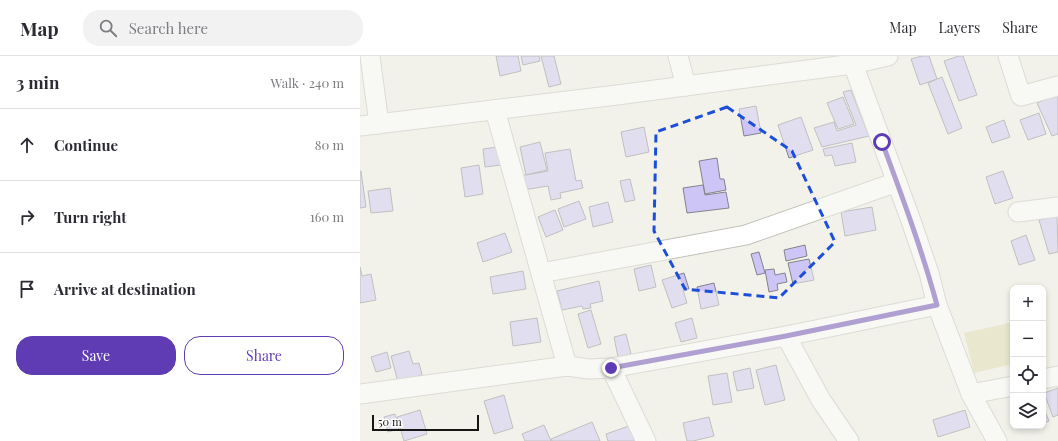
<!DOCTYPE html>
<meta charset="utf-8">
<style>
body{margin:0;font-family:"Playfair Display",serif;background:#f2f2f3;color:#2b2b33}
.controls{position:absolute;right:12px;bottom:12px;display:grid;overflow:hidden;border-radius:8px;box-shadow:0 2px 6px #0003}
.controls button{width:36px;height:36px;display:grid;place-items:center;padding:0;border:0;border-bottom:1px solid #e1e1e2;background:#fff;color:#2b2b33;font:20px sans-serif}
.scale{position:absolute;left:12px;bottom:10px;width:107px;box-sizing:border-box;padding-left:4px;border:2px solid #161613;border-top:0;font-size:11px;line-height:14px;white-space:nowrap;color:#161613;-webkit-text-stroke:3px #fffffe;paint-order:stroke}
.stop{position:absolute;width:12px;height:12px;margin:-9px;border:3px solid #603cb4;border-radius:50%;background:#fff}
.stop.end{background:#603cb4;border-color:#fff;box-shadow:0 1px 4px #0008}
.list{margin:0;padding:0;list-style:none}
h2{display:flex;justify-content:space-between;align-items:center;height:52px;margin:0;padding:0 16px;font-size:17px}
h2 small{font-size:13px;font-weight:400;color:#7c7c81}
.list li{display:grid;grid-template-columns:26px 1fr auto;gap:12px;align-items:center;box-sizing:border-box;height:72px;padding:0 16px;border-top:1px solid #e1e1e2}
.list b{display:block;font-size:15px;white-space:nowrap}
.list em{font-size:13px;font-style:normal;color:#7c7c81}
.actions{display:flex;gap:8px;padding:12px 16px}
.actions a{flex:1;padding:9px 0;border:1px solid #603cb4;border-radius:16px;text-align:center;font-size:14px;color:#603cb4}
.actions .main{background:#603cb4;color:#fff}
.icon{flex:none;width:22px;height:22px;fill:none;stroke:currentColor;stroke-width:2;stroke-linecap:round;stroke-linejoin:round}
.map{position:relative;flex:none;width:698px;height:385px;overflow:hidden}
header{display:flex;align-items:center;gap:24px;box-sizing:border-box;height:56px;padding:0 20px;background:#fff;border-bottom:1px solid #e1e1e2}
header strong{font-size:19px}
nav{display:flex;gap:22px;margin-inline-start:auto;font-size:14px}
.search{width:280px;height:36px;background:#f2f2f3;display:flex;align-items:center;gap:10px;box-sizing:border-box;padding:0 14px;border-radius:16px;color:#7c7c81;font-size:15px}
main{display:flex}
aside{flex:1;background:#fff}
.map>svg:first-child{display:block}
</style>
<header>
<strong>Map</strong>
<div class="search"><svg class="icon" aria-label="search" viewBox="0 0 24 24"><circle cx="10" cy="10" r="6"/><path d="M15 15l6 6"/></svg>Search here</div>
<nav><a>Map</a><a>Layers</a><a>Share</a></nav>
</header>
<main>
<aside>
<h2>3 min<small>Walk · 240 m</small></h2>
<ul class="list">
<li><svg class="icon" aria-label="ahead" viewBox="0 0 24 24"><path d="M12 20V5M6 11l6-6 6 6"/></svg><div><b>Continue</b></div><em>80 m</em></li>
<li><svg class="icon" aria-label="right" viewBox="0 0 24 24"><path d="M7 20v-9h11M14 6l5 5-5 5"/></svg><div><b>Turn right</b></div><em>160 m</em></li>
<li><svg class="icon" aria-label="arrive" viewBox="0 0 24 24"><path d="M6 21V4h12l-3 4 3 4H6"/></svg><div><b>Arrive at destination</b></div></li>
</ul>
<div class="actions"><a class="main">Save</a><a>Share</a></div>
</aside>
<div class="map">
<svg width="698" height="385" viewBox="0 0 698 385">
<rect width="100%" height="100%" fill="#f2f2eb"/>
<polygon fill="#dddcab" points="653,266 653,308 614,317 604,277"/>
<g fill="#ccc5f6" stroke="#84838a">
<polygon points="136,0 158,0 161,15 140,20"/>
<polygon points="161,0 179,0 180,5 163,9"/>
<polygon points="181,0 194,0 201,28 189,31"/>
<polygon points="562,0 569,0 577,23 560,29 551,3"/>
<polygon points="599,0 603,0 617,39 599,45 584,5"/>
<polygon points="582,21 602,72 588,78 568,27"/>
<polygon points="491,34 509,80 462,91 454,72 474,66 477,75 496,69 483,36"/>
<polygon points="698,38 698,78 692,80 677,47"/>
<polygon points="483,41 494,68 478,73 467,47"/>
<polygon points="396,50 401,77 384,80 379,53"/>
<polygon points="679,57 686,78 668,84 660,64"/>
<polygon points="441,61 453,94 429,102 418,69"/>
<polygon points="644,64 650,81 632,87 626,71"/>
<polygon points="284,71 289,96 266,101 261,76"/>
<polygon points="180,86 187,114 166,119 160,91"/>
<polygon points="492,87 496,106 475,110 472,99 465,100 463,93"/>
<polygon points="138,91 141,109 125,111 123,93"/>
<polygon points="210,93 216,125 221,124 223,132 200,137 201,142 191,144 188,130 163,134 160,120 188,115 185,97"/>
<polygon points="357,102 360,123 364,123 366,134 345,138 339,105"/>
<polygon points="119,109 123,138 105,141 101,112"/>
<polygon points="0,115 1,115 6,151 0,152"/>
<polygon points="643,115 653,142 635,148 626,121"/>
<polygon points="270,123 275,144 265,146 260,125"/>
<polygon points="343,129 345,139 366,136 369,152 327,157 323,132"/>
<polygon points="30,132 33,155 11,157 8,135"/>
<polygon points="219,145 226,163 204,171 198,153"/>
<polygon points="248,146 253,166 233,171 229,151"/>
<polygon points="512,151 516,174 485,180 481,156"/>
<polygon points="195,154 203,174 186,181 178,161"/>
<polygon points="697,159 698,196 689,198 679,164"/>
<polygon points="145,177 152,196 123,206 117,187"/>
<polygon points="666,179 675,204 659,209 651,185"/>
<polygon points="445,189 447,200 426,205 424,194"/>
<polygon points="399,196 405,217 397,219 391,198"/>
<polygon points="449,203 454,224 433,228 428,207"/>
<polygon points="291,209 296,231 279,235 274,213"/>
<polygon points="0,211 2,220 11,218 16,244 0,247"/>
<polygon points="414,213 415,219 425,217 427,226 417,228 418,234 409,236 405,214"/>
<polygon points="163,215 166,233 133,238 130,221"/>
<polygon points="324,217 329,233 323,234 327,247 312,252 302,224"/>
<polygon points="239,225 243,245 230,248 231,252 223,253 222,250 202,254 197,235"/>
<polygon points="354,227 359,249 341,253 337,231"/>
<polygon points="231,254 241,288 228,292 218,258"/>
<polygon points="177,262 181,286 153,290 150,266"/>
<polygon points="332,262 337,282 321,286 315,267"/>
<polygon points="266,278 271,298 258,301 254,281"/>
<polygon points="49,295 53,308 59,307 62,319 38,326 31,300"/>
<polygon points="27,296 31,312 16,316 11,301"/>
<polygon points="416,309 425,344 405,349 396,314"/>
<polygon points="390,312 394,332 377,335 373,316"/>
<polygon points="367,317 372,346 353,349 348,320"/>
<polygon points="698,332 698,359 693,361 684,337"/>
<polygon points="144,339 153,372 134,378 124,345"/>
<polygon points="683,351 689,365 683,367"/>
<polygon points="60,354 67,378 44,385 37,361"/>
<polygon points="605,354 610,371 578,381 573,364"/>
<polygon points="35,358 39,373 28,376 24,361"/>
<polygon points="349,361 354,380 333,385 327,385 323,367"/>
<polygon points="232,366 240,385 192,385 191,383"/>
<polygon points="184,369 191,385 165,385 162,378"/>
<polygon points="269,370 275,385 248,385 246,378"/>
</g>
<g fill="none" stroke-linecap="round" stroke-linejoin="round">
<g stroke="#c2c2bb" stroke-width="21">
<g id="minor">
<polyline points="10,0 19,68"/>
<polyline points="318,0 326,30"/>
<polyline points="648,0 661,40 698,30"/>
<polyline points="493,8 550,162 569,217 577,249 611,338 637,385"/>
<polyline points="135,54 207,310"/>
<polyline points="0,70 257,39 493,8 528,0"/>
<polyline points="658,156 698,151"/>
<polyline points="181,217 386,179 537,126"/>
<polyline points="426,280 461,344 489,385"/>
<polyline points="251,312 286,385"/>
<polyline points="683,323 698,320"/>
<polyline points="0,338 207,310 229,313 251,312 426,280 577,249"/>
<polyline points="611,338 653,330"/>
</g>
</g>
<use href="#minor" stroke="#fff" stroke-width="19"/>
</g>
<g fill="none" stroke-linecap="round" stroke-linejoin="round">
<path stroke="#603cb4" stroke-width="5" d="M251 312 426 280 577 249C562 194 542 140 522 86"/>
</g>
<path d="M0 0H698V385H0ZM367 51 432 95 475 186 419 242 325 233 294 175 296 76Z" fill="#f2f2eb" fill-opacity=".55" fill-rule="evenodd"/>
<path fill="none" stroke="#1d4ed8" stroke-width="3" stroke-dasharray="8 5" stroke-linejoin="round" d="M367 51 432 95 475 186 419 242 325 233 294 175 296 76Z"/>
</svg>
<div class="controls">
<button>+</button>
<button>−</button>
<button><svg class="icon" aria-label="locate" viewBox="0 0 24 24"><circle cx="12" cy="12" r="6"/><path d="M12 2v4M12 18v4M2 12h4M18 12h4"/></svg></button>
<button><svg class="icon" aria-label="layers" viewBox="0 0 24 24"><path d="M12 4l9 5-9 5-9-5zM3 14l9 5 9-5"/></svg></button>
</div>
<div class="scale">50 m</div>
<div class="stop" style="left:522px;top:86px"></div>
<div class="stop end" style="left:251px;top:312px"></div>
</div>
</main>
